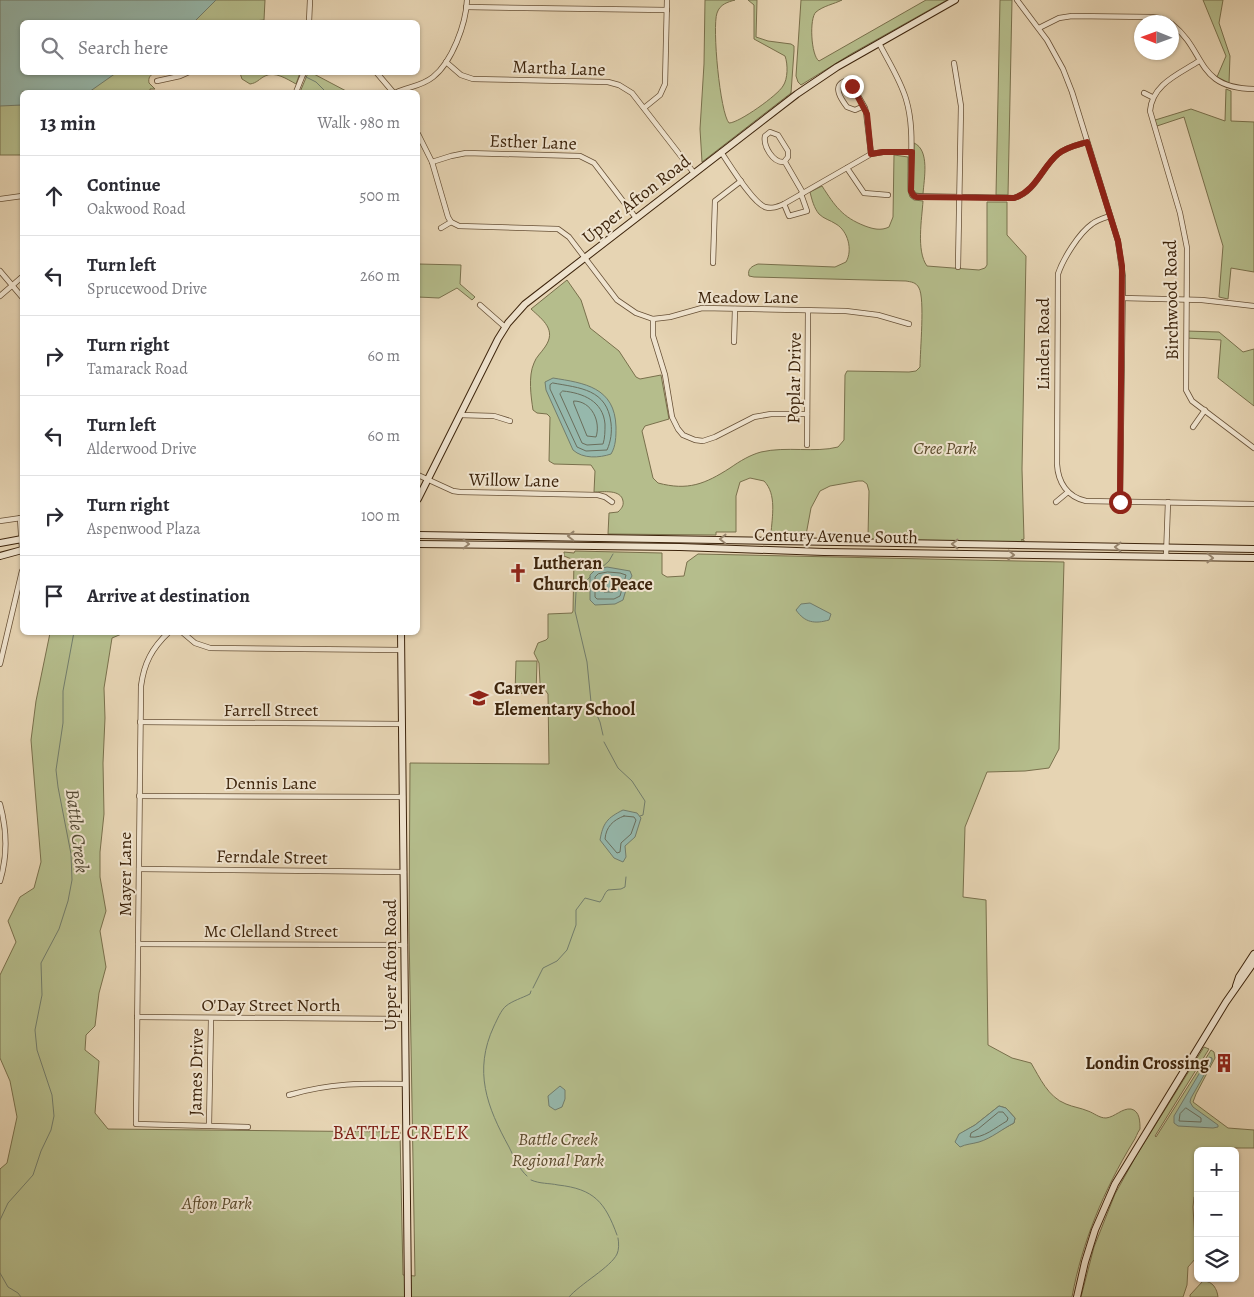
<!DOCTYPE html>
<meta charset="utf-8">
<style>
body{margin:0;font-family:Alegreya,serif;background:#f7f7f7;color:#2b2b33}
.controls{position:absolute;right:15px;bottom:15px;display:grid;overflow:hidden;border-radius:8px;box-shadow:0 1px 4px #0004}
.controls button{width:45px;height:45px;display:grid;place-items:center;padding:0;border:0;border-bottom:1px solid #e1e1e2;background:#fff;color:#2b2b33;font:25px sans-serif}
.compass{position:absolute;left:1134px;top:15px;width:45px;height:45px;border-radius:50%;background:#fff;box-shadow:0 1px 4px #0004;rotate:271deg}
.stop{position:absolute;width:15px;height:15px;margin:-11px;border:4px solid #8f2418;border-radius:50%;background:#fff}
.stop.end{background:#8f2418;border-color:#fff;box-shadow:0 1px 5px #0008}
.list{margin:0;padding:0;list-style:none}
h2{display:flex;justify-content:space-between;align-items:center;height:65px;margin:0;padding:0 20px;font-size:21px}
h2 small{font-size:16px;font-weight:400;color:#7c7c81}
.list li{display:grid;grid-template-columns:32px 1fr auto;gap:15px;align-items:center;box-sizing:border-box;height:80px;padding:0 20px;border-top:1px solid #e1e1e2}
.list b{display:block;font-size:19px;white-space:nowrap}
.list p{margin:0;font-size:16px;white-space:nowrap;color:#7c7c81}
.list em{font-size:16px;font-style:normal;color:#7c7c81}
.icon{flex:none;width:28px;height:28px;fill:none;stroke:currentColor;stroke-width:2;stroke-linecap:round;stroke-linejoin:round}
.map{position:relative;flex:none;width:1254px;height:1297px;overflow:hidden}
.search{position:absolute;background:#fff;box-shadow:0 1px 4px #0004;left:20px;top:20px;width:400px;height:55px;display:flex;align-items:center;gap:12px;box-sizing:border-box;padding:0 18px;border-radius:8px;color:#7c7c81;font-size:19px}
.panel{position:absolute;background:#fff;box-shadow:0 1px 4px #0004;left:20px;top:90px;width:400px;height:545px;border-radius:8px}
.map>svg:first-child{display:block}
</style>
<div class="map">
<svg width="1254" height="1297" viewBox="0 0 1254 1297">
<rect width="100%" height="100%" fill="#e6d4b3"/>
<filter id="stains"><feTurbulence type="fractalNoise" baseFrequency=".004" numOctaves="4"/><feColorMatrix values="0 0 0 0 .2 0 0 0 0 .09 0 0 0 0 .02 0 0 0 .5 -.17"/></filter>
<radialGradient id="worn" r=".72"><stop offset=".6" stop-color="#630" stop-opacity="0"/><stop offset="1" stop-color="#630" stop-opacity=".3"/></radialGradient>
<g fill="#b5bd8c" stroke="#79704c" fill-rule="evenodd">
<path d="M0 0H265L264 20 244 22H22V72L156 73C150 74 148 78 149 83L155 89H150V92H22V155H0Z"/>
<path d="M705 0H735C728 2 720 4 717 13 712 27 720 113 729 123 739 123 778 95 783 86 788 79 788 64 785 56L754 39V5L748 0H757L756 37 768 41 791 44 794 46V51L791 93 702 162 700 129 704 64Z"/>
<path d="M801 0H842C834 4 823 6 816 12 809 18 811 56 819 61L926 0H947L851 54 801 85 798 82 796 76Z"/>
<polygon points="1000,0 1012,0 1008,195 996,195"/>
<polygon points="1203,0 1223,0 1219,23 1230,56 1229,83 1217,77 1226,56"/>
<path d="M240 73V72L300 73 296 84C287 79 275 71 265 76 259 79 257 83 250 84L242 79Z"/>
<polygon points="308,73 312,73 348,92 300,92"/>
<polygon points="1226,89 1231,91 1231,121 1254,122 1254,272 1231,268 1228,299 1219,297 1223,246 1184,117 1154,127 1152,121 1191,109 1225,121"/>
<path d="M914 143C930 150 924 179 923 194L916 193 913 189Z"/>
<path d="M894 155 908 157V191L910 197 914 200 923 201C922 218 916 251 927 266L979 270 985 268 987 265V202H1007V235L1026 256 1022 469 1024 539 1021 540H1024V542L868 540 870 538 868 537 869 491 867 484 863 481H858L830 486 820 491 811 508 806 535 771 534C772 517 777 494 764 481L750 478 740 482 736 496V532H716V535L608 534 609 513 618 512C621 509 624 506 623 501 621 489 603 492 594 492L595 471 591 465 554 464 549 461 550 417 547 414 537 413 533 410C531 397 528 376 534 363 536 357 541 353 545 347 557 330 543 320 531 309L567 280 581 300 590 328 619 351 636 377 640 379 661 375 669 419 645 426 642 431 653 478 658 483C688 491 705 484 730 468 740 461 750 455 761 452 787 446 815 453 838 447L844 440 845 375 847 371 909 372 916 371 920 367C920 351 925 299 919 288 916 282 911 282 906 281L754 277 749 276C747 269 752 266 758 264L835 267 846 262C853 250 848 231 836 224 830 220 824 219 819 214 814 208 812 200 810 192L822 186C835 206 842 217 865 226 873 229 881 231 889 227L893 217Z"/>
<polygon points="418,264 461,265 460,284 475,297 472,300 457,288 439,298 418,297"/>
<polygon points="1186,331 1219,332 1243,352 1254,349 1254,406 1218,378 1221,340 1186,338"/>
<path d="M575 551 662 553V574L667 577 684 576 687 562 698 554 1064 562 1059 749 1049 768 1025 771 987 772 965 827 963 897 986 900 988 1045 1012 1058 1031 1063C1040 1078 1048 1097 1066 1104 1073 1107 1081 1108 1088 1111 1094 1113 1099 1118 1106 1118 1115 1117 1122 1108 1131 1109 1140 1111 1140 1122 1140 1129 1137 1133 1136 1138 1133 1142 1104 1190 1082 1242 1072 1297H0V1169L7 1163 17 1117 10 1081 0 1058V975L16 942 8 921 20 897 34 888 41 862 31 740 36 701 50 633H124L112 638 104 688 105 718 103 763 104 814 100 852V877L106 911 100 931 106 967 99 993 95 1026 86 1035 85 1050 99 1061 95 1113 108 1129 400 1132 403 1275 415 1276 409 930 410 763 549 764 548 694 540 683 539 663 534 653 538 643 546 640 548 638V614L572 613 573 611 574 560 564 556V552L574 553ZM999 1106 1006 1108 1015 1118 1014 1123 1003 1129 963 1132 975 1125Z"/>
<polygon points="516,661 537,661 536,694 515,693"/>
<polygon points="1204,1047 1209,1049 1155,1136 1156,1137 1211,1050 1214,1052 1215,1058 1196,1094 1193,1102 1228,1128 1254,1130 1254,1148 1234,1148 1227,1151 1198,1151 1196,1159 1198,1192 1194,1197 1193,1207 1196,1258 1188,1267 1187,1285 1183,1297 1081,1297 1094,1247 1115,1194 1136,1156"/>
<path d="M1203 1281C1213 1281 1217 1289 1218 1297H1190V1295Z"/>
</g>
<g fill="#96b8ac" stroke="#727d6c">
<polygon points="0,0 216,0 194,22 22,22 22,72 116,73 89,92 22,92 22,105 0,106"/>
<path d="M553 378C584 383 615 387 616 427 616 436 616 446 611 454 599 458 583 459 573 450L546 390 545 382Z"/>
<polygon points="607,567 630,571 632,576 628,583 623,600 615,604 595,605 590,600 590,575 595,570"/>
<path d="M810 603 831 614 829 620C815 624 805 623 796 610L801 604Z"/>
<path d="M623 810 637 813 641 818 635 837 625 846 626 857 623 862 614 858 600 840C603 823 607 818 623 810Z"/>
<polygon points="1209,1057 1212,1058 1212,1061 1191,1098 1190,1102 1193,1107 1218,1125 1218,1127 1213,1128 1178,1126 1174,1123 1174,1116"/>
<polygon points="560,1086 565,1090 565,1099 562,1107 555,1110 549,1106 548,1096"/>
<path d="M999 1106 1006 1108 1015 1118 1014 1123C1002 1129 992 1138 979 1142 972 1144 966 1144 960 1147L955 1142 959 1134 975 1125Z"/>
</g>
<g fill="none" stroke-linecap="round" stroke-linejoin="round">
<g stroke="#6a6e5c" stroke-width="1">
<path d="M553 383C580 388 607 389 611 423 612 432 611 441 607 450L586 451 577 447 550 389V385Z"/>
<path d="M563 391C583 393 603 401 605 424 605 431 605 438 603 444L587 445 582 443 560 394Z"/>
<path d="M574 401C592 401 601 422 596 437L587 436 574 404Z"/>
<polygon points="608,572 620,573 626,575 620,596 614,599 597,599 595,597 595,577 598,574"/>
<polygon points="608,578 617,581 613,592 604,592 602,590 602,581"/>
<path d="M624 816 634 817 636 820 631 834 621 843 620 852 617 853 605 839C606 827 613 820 624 816Z"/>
<polygon points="1186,1108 1201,1118 1201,1122 1179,1121 1180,1114"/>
<path d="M999 1112H1003L1008 1118 1007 1121C996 1127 983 1139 970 1137L971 1133 978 1129Z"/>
</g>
<g stroke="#727d6c" stroke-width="1">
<polyline points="304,76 316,82 326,92"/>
<polyline points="599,570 609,561 613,554"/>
<polyline points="590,577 576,592 575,611 587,662 591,702 600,722 603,735"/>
<polyline points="604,742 618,768 632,781 645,801 643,815 640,816"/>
<path d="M533 988 543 968 557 961 567 950 576 925V910L585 898 600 902C604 898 604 893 608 890L621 889 625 887 626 877"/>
<path d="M527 1176C519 1169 514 1157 509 1147 487 1107 473 1071 494 1026 497 1020 501 1010 506 1006 512 1001 522 998 530 994L531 991"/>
<path d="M531 1180C540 1184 549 1183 558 1185 594 1189 605 1202 617 1235"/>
<polyline points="0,1220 8,1203 33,1175 41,1151 51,1130 54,1116 52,1095 37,1050 35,1030 42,995 41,963 59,929 68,901 72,880 71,854 58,787 56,770 63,723 63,691 74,632"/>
<polyline points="0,1273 8,1287 18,1293 21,1297"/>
<path d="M569 1297C580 1284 611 1267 617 1254 619 1250 619 1243 618 1238"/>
</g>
<g stroke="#675036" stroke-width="6">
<g id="street">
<polyline points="1017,0 1047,40 1063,69 1072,92 1118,241 1123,277 1120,502"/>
<polyline points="466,7 667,10"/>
<polyline points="309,22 310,0"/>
<path d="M1172 24C1207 52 1195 88 1254 89"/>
<polyline points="1039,28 1059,18 1072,16 1151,17 1159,18 1169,22"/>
<path d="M879 43C888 61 900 79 906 99 915 129 910 160 911 191L914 196 1014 198C1036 192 1042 167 1058 154 1066 147 1077 145 1087 142"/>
<path d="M1199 61C1179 74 1152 84 1150 111L1180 213 1187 248 1186 390 1192 401 1254 448"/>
<polyline points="446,62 461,75 473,79 608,82 619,85 632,93 694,173"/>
<polyline points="954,63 961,106 958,267"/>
<polyline points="376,72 393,92"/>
<polyline points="157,81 180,76 189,72"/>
<polyline points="296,92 304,72"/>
<path d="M397 92C408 87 422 86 433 77 452 62 466 24 467 0"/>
<polyline points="1144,93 1152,97"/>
<path d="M864 106 855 110 847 107C841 99 832 86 845 81L849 82 852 85 865 108 866 112 871 154"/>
<polyline points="644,108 660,95 665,84 667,0"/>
<path d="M770 132 778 135 788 151V157L784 162C773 163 763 146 765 136Z"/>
<polyline points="418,134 432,162 448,217 451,222 459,226 558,229 569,237 617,300 636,313 653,319 670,317 702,308 846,311 878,315 909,324"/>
<path d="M721 152C730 165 752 202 765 207 772 209 777 207 784 204L871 154 883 152H912"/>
<polyline points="432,162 451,156 466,153 580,156 594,163 636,218"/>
<polyline points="785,162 803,193"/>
<polyline points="847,168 864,193 888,195"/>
<polyline points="0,199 22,196"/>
<polyline points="784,204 789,216 807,211 801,194"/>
<path d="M1110 216C1104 218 1097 220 1092 224 1079 233 1063 259 1058 274L1057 464C1058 482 1067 497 1086 501L1254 504"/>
<polyline points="441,228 451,222"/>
<polyline points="713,263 715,201 741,181"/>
<polyline points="0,271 22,297"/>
<polyline points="0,296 22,277"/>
<polyline points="1122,298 1202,300 1254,306"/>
<polyline points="480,305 505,327"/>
<polyline points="653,319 653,336 665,375 672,417 678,429 683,435 695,440 703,441 715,437 754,417 771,414 807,414"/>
<polyline points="734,342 735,309"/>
<polyline points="460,415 494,416 510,421"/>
<polyline points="1193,427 1205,410"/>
<polyline points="807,445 808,311"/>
<polyline points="418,475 453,491 460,492 598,495 605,497 612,502"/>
<polyline points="1056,502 1068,492"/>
<polyline points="20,518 22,549"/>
<polyline points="0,521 21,518"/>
<polyline points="1166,557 1168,502"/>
<path d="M169 632C152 648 144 663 141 686L136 1124 248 1127"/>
<polyline points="182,632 195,643 210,648 401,650"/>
<polyline points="0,664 22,571"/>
<polyline points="140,722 402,724"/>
<polyline points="139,796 403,797"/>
<path d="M0 804C7 830 8 855 0 881"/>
<polyline points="139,869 404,872"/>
<polyline points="138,944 405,945"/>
<polyline points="137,1017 405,1019"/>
<path d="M289 1095C330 1083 363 1083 405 1084"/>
<polyline points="209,1125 211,1019"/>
</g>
</g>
<g stroke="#3d240c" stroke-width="8">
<g id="secondary">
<polyline points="418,499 498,339 508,323 525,304 797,94 837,67 955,0"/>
<polyline points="418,535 1254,549"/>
<polyline points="0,543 22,539"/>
<polyline points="418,544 680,547 824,552 1254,558"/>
<polyline points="0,556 22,550"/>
<polyline points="401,632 408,1297"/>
<polyline points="1236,986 1239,977 1254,954"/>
<polyline points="1077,1297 1085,1262 1095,1230 1115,1184 1226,1002 1254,962"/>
</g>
</g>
<use href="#street" stroke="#efe3ce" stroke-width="4.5"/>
<use href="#secondary" stroke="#efe3ce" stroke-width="6"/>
</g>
<defs><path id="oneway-chevron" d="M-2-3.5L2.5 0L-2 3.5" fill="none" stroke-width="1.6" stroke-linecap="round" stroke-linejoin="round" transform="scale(1.25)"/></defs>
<g stroke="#96846d">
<use href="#oneway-chevron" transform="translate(571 536) rotate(-179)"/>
<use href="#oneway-chevron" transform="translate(723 539) rotate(-179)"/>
<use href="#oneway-chevron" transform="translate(466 544) rotate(1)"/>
<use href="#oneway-chevron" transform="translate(955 544) rotate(-179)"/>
<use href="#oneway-chevron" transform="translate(1118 547) rotate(-179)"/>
<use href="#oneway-chevron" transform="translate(1011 555) rotate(1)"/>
<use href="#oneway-chevron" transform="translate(1210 558) rotate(1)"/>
</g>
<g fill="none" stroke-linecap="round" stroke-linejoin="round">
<path stroke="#8f2418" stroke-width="6" d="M852 86 867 114 871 154 883 152H912L911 191 913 195 916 197 1014 198C1036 191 1042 167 1058 154 1066 147 1077 145 1087 142L1118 241 1122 266 1120 502"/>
</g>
<defs>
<g id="church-bare" transform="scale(1.5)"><path d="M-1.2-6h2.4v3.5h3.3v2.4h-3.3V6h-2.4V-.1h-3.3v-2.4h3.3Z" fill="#8f2418" stroke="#efe3ce" stroke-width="2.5" paint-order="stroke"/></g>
<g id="school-bare" transform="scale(1.5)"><path d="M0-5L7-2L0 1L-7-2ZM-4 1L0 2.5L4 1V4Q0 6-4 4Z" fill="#8f2418" stroke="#efe3ce" stroke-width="2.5" paint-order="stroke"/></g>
<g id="building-bare" transform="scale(1.5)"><path d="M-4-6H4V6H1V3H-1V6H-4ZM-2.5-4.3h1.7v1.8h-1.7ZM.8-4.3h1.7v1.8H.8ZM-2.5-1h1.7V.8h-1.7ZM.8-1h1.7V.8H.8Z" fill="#8f2418" stroke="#efe3ce" stroke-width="2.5" paint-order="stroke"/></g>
</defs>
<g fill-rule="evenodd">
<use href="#church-bare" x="518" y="573"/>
<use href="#school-bare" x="479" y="698"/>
<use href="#building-bare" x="1224" y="1063"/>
</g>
<g text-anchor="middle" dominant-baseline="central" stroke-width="4" stroke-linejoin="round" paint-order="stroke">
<g font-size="18" fill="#3d240c" stroke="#efe3ce">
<text transform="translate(559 68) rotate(2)">Martha Lane</text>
<text transform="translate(533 142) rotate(2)">Esther Lane</text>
<text transform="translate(636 199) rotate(-38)">Upper Afton Road</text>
<text x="748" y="297">Meadow Lane</text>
<text transform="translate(1171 300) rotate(-91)">Birchwood Road</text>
<text transform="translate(1043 344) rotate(-90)">Linden Road</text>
<text transform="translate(794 378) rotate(-89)">Poplar Drive</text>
<text transform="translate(514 480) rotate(1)">Willow Lane</text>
<text transform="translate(836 536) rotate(1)">Century Avenue South</text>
<text x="271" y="710">Farrell Street</text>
<text x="271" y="783">Dennis Lane</text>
<text transform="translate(272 857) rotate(1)">Ferndale Street</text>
<text transform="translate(125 874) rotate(-90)">Mayer Lane</text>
<text x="271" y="931">Mc Clelland Street</text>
<text transform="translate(390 965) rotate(-90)">Upper Afton Road</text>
<text x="271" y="1005">O'Day Street North</text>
<text transform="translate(196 1072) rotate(-89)">James Drive</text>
</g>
<g font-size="18" font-style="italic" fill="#5b4a2c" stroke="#efe3ce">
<text x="945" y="448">Cree Park</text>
<text x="558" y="1139">Battle Creek<tspan x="558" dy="21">Regional Park</tspan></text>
<text x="217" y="1203">Afton Park</text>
</g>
<g font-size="18" font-weight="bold" fill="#3d240c" stroke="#efe3ce" text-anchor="start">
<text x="533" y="563">Lutheran<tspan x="533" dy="21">Church of Peace</tspan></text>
<text x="494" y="688">Carver<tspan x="494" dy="21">Elementary School</tspan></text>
<text x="1209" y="1063" text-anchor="end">Londin Crossing</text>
</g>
<g font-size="19" font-style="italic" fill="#534934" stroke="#efe3ce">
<text transform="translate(77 831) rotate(83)">Battle Creek</text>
</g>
<g font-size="19" letter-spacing="1" fill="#7a1f14" stroke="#efe3ce">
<text x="401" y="1133">BATTLE CREEK</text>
</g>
</g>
<rect width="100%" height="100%" filter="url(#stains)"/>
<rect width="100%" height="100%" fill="url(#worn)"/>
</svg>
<div class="controls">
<button>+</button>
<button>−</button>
<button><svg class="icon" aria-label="layers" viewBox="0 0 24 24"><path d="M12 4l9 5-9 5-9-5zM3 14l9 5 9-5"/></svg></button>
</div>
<svg class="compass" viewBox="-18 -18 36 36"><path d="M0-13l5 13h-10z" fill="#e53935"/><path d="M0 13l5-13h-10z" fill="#7c7c81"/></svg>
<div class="stop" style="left:1120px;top:502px"></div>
<div class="stop end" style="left:852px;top:86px"></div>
<div class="search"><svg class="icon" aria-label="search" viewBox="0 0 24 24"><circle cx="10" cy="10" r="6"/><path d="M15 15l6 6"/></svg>Search here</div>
<section class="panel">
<h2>13 min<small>Walk · 980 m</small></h2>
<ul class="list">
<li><svg class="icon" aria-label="ahead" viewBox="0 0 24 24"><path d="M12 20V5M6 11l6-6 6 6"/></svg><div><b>Continue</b><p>Oakwood Road</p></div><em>500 m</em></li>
<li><svg class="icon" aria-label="left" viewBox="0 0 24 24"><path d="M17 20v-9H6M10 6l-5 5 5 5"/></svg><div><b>Turn left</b><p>Sprucewood Drive</p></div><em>260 m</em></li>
<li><svg class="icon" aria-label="right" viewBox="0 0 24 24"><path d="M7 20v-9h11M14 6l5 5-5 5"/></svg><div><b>Turn right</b><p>Tamarack Road</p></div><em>60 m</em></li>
<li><svg class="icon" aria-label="left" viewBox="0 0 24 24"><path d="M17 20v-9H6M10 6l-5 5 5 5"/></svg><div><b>Turn left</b><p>Alderwood Drive</p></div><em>60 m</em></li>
<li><svg class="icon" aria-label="right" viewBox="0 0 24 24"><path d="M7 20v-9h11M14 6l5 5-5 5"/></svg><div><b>Turn right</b><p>Aspenwood Plaza</p></div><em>100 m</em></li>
<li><svg class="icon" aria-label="arrive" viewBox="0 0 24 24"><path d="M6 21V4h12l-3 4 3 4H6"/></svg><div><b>Arrive at destination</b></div></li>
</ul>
</section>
</div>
